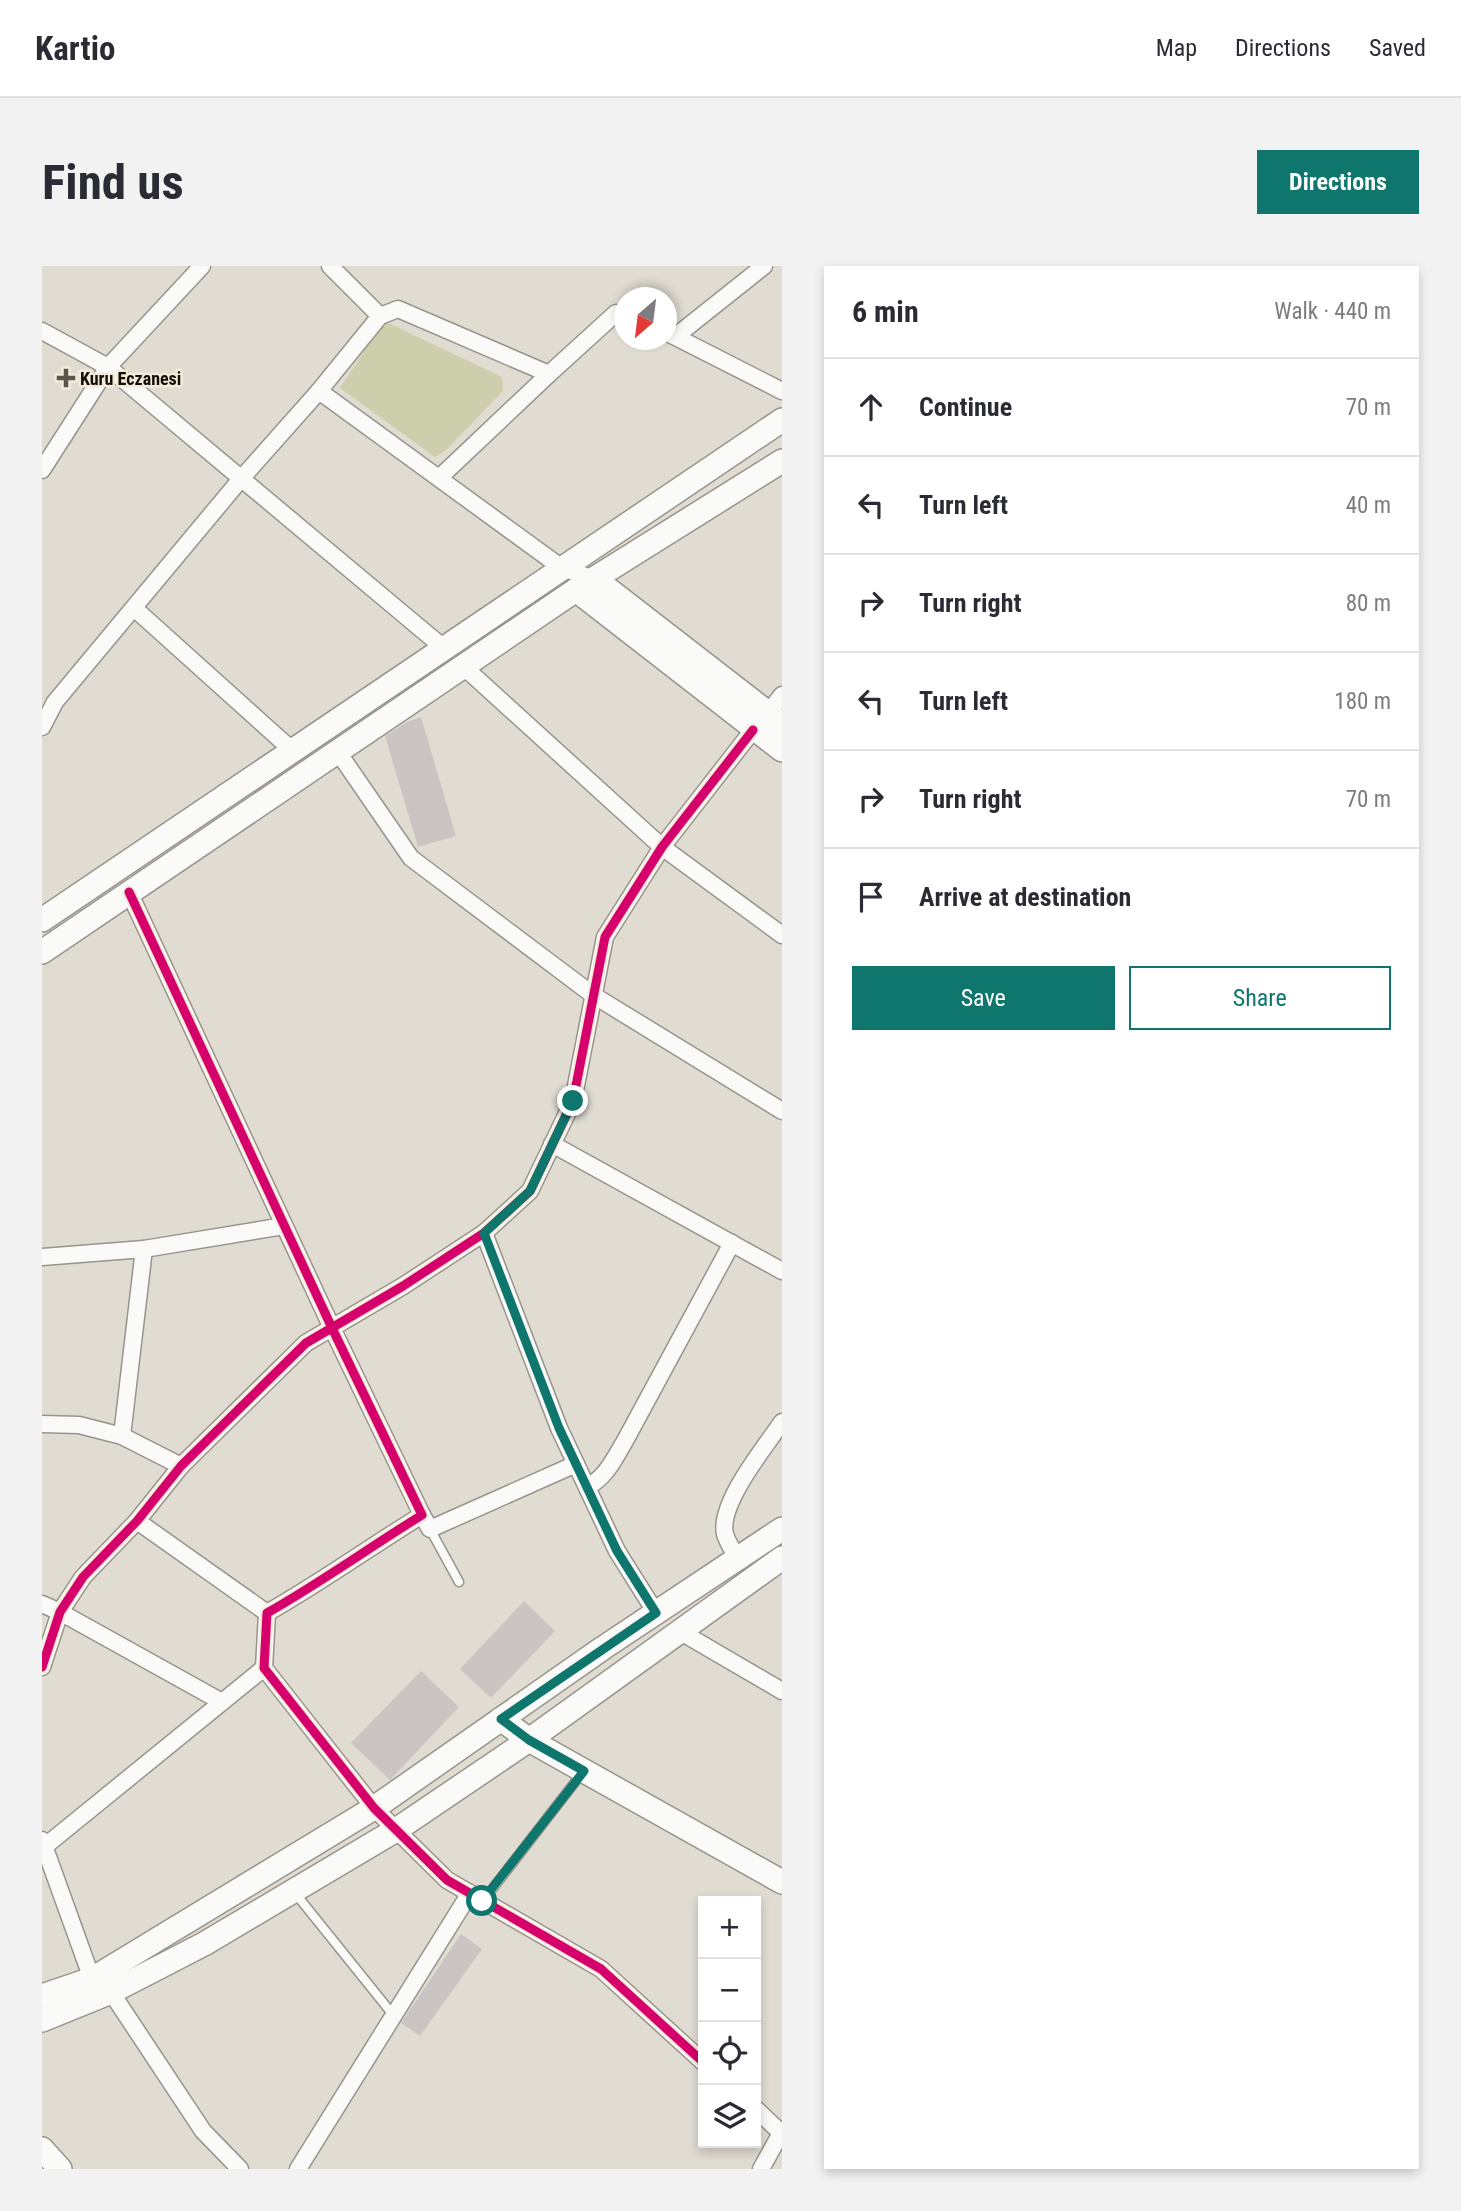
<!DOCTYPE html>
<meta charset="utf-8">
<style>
body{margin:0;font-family:"Roboto Condensed",sans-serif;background:#f2f2f3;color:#2b2b33}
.controls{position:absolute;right:21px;bottom:21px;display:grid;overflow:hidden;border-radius:0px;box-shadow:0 4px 10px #0003}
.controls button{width:63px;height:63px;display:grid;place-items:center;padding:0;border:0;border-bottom:2px solid #e1e1e2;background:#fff;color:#2b2b33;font:35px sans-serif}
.compass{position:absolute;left:572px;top:21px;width:63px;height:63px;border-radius:50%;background:#fff;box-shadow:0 4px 10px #0003;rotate:208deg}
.stop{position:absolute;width:21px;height:21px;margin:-16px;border:5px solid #0f766e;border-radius:50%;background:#fff}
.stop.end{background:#0f766e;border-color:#fff;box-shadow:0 2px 7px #0008}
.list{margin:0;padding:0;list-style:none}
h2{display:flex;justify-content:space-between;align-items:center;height:91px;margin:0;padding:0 28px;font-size:30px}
h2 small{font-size:23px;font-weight:400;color:#7c7c81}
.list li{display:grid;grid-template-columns:46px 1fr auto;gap:21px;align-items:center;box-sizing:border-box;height:98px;padding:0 28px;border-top:2px solid #e1e1e2}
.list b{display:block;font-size:26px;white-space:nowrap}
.list em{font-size:23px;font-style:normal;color:#7c7c81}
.actions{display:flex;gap:14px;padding:21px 28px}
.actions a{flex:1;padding:16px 0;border:2px solid #0f766e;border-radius:0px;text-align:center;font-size:24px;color:#0f766e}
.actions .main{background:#0f766e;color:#fff}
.icon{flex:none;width:38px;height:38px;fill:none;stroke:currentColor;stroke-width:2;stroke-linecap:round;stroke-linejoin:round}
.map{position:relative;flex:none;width:740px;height:1903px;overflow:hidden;border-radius:0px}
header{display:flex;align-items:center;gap:42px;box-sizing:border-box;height:98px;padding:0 35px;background:#fff;border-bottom:2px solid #e1e1e2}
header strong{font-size:33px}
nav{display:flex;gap:38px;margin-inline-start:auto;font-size:24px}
.intro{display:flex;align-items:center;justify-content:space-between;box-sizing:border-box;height:168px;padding:0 42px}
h1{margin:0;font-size:49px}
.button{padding:18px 32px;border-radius:0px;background:#0f766e;color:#fff;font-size:24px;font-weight:700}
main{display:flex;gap:42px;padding:0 42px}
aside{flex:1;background:#fff;border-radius:0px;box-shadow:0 4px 10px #0003}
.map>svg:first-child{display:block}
</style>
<header>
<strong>Kartio</strong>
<nav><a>Map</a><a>Directions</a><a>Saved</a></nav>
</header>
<div class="intro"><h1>Find us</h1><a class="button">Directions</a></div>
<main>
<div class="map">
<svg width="740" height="1903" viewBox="0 0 740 1903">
<rect width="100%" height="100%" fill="#e1dcd2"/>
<polygon fill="#cdceac" points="342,55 460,111 461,125 405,183 393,191 298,122"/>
<g fill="#cac5c3">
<polygon points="379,451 414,570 376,581 343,470 365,456"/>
<polygon points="482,1335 513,1365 449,1432 418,1403"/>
<polygon points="379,1405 417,1441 348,1514 309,1477"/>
<polygon points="419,1668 440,1683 378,1770 359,1757"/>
</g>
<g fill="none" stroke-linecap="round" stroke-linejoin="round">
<g stroke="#98938c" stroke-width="11">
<g id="lane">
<polyline points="388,1263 417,1316"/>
<polyline points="253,1627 352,1750"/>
<polyline points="441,1635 540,1507"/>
</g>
</g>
<g stroke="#98938c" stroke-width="19">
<g id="street">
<polyline points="288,0 338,50"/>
<polyline points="0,65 66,101 403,383"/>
<polyline points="624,66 740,125"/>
<polyline points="634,70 722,0"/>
<polyline points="0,204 66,101 160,0"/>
<polyline points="397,212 507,108"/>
<polyline points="553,313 520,302 277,125 338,50 356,43 507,108 574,47 582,50"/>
<polyline points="92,342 251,485"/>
<polyline points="422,401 620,581 740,669"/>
<polyline points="725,448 740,429"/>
<polyline points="0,461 13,436 198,214 277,125"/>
<polyline points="296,486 369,592 551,729 740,845"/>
<path d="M87 626 290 1062 380 1249C328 1281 278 1317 225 1347L222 1402 332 1542 405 1614 559 1703 661 1796"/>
<polyline points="510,878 740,1005"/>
<polyline points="442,967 517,1162 575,1285 614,1347"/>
<polyline points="102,983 242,960"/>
<polyline points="0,991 102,983 80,1170"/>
<polyline points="0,1158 37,1159 80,1170 139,1200"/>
<path d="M545 1221C564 1212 574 1190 584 1173L690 977"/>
<polyline points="380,1249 388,1263 534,1198"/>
<polyline points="95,1255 225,1347"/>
<path d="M696 1293C692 1286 685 1276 683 1268 676 1238 723 1181 740 1156"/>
<polyline points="0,1338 18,1346 180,1436"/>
<polyline points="639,1366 740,1425"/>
<polyline points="0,1401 18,1346 41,1311 95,1255 139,1200 264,1077 361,1020 442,967 488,925 531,835 563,671 620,581 711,464"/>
<polyline points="0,1574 50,1713"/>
<polyline points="2,1581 222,1402"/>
<polyline points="69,1726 161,1865 198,1903"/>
<polyline points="714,1843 739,1867"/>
<polyline points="256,1903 428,1627"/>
<polyline points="719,1903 740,1865"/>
</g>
</g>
<g stroke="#98938c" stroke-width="26">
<g id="secondary">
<polyline points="553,313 740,458"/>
<polyline points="534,324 740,484"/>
<polyline points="0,654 740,154"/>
<polyline points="0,686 534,324 740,195"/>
<polyline points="459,1453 487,1474 740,1616"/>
<polyline points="0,1730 50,1713 332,1542 561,1382 740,1263"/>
<polyline points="0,1754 69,1726 162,1678 354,1564 487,1474 740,1292"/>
<polyline points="0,1883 18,1903"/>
</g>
</g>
<use href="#lane" stroke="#fafaf8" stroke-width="8"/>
<use href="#street" stroke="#fafaf8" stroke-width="16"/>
<use href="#secondary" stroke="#fafaf8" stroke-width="23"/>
<g stroke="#f4ead9" stroke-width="13">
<g id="cycleway">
<path d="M87 626 290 1062 380 1249C328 1281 278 1317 225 1347L222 1402 332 1542 405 1614 559 1703 661 1796"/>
<polyline points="0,1401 18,1346 41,1311 95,1255 139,1200 264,1077 361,1020 442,967 488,925 531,835 563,671 620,581 711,464"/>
</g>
</g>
<use href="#cycleway" stroke="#d6006c" stroke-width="9"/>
</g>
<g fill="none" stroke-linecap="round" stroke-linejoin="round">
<polyline stroke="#0f766e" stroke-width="9" points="440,1635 542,1505 487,1474 459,1453 614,1347 575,1285 517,1162 442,967 488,925 531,835"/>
</g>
<path fill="#5a564f" stroke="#f4ead9" stroke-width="2.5" d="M20.5 101.5h7v7h7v7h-7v7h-7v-7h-7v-7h7z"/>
<g text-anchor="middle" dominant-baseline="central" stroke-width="5" stroke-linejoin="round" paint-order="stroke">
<g font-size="18" font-weight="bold" fill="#110e09" stroke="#f4ead9" text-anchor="start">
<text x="38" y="112">Kuru Eczanesi</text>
</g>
</g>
</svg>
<div class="controls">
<button>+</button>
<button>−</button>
<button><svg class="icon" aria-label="locate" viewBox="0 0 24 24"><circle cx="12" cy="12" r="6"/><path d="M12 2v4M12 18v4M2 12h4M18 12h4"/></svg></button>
<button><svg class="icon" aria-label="layers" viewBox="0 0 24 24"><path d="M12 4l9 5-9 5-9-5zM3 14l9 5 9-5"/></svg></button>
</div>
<svg class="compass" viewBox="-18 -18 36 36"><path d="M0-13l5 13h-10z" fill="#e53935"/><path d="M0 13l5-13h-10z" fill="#7c7c81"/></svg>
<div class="stop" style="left:440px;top:1635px"></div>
<div class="stop end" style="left:531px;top:835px"></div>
</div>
<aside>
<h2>6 min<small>Walk · 440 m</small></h2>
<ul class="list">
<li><svg class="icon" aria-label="ahead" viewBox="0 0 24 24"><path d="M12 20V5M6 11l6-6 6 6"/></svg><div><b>Continue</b></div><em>70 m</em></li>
<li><svg class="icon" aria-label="left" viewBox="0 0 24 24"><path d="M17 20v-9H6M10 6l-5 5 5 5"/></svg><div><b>Turn left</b></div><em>40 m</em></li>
<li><svg class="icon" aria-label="right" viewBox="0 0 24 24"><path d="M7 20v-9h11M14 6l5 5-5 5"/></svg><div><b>Turn right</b></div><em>80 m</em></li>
<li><svg class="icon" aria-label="left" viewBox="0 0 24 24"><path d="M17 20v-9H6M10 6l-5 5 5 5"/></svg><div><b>Turn left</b></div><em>180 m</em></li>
<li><svg class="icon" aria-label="right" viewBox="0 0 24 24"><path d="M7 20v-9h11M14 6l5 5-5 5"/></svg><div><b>Turn right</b></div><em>70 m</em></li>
<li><svg class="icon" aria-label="arrive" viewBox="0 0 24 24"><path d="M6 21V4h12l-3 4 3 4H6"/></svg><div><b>Arrive at destination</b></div></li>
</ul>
<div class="actions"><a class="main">Save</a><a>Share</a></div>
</aside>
</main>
